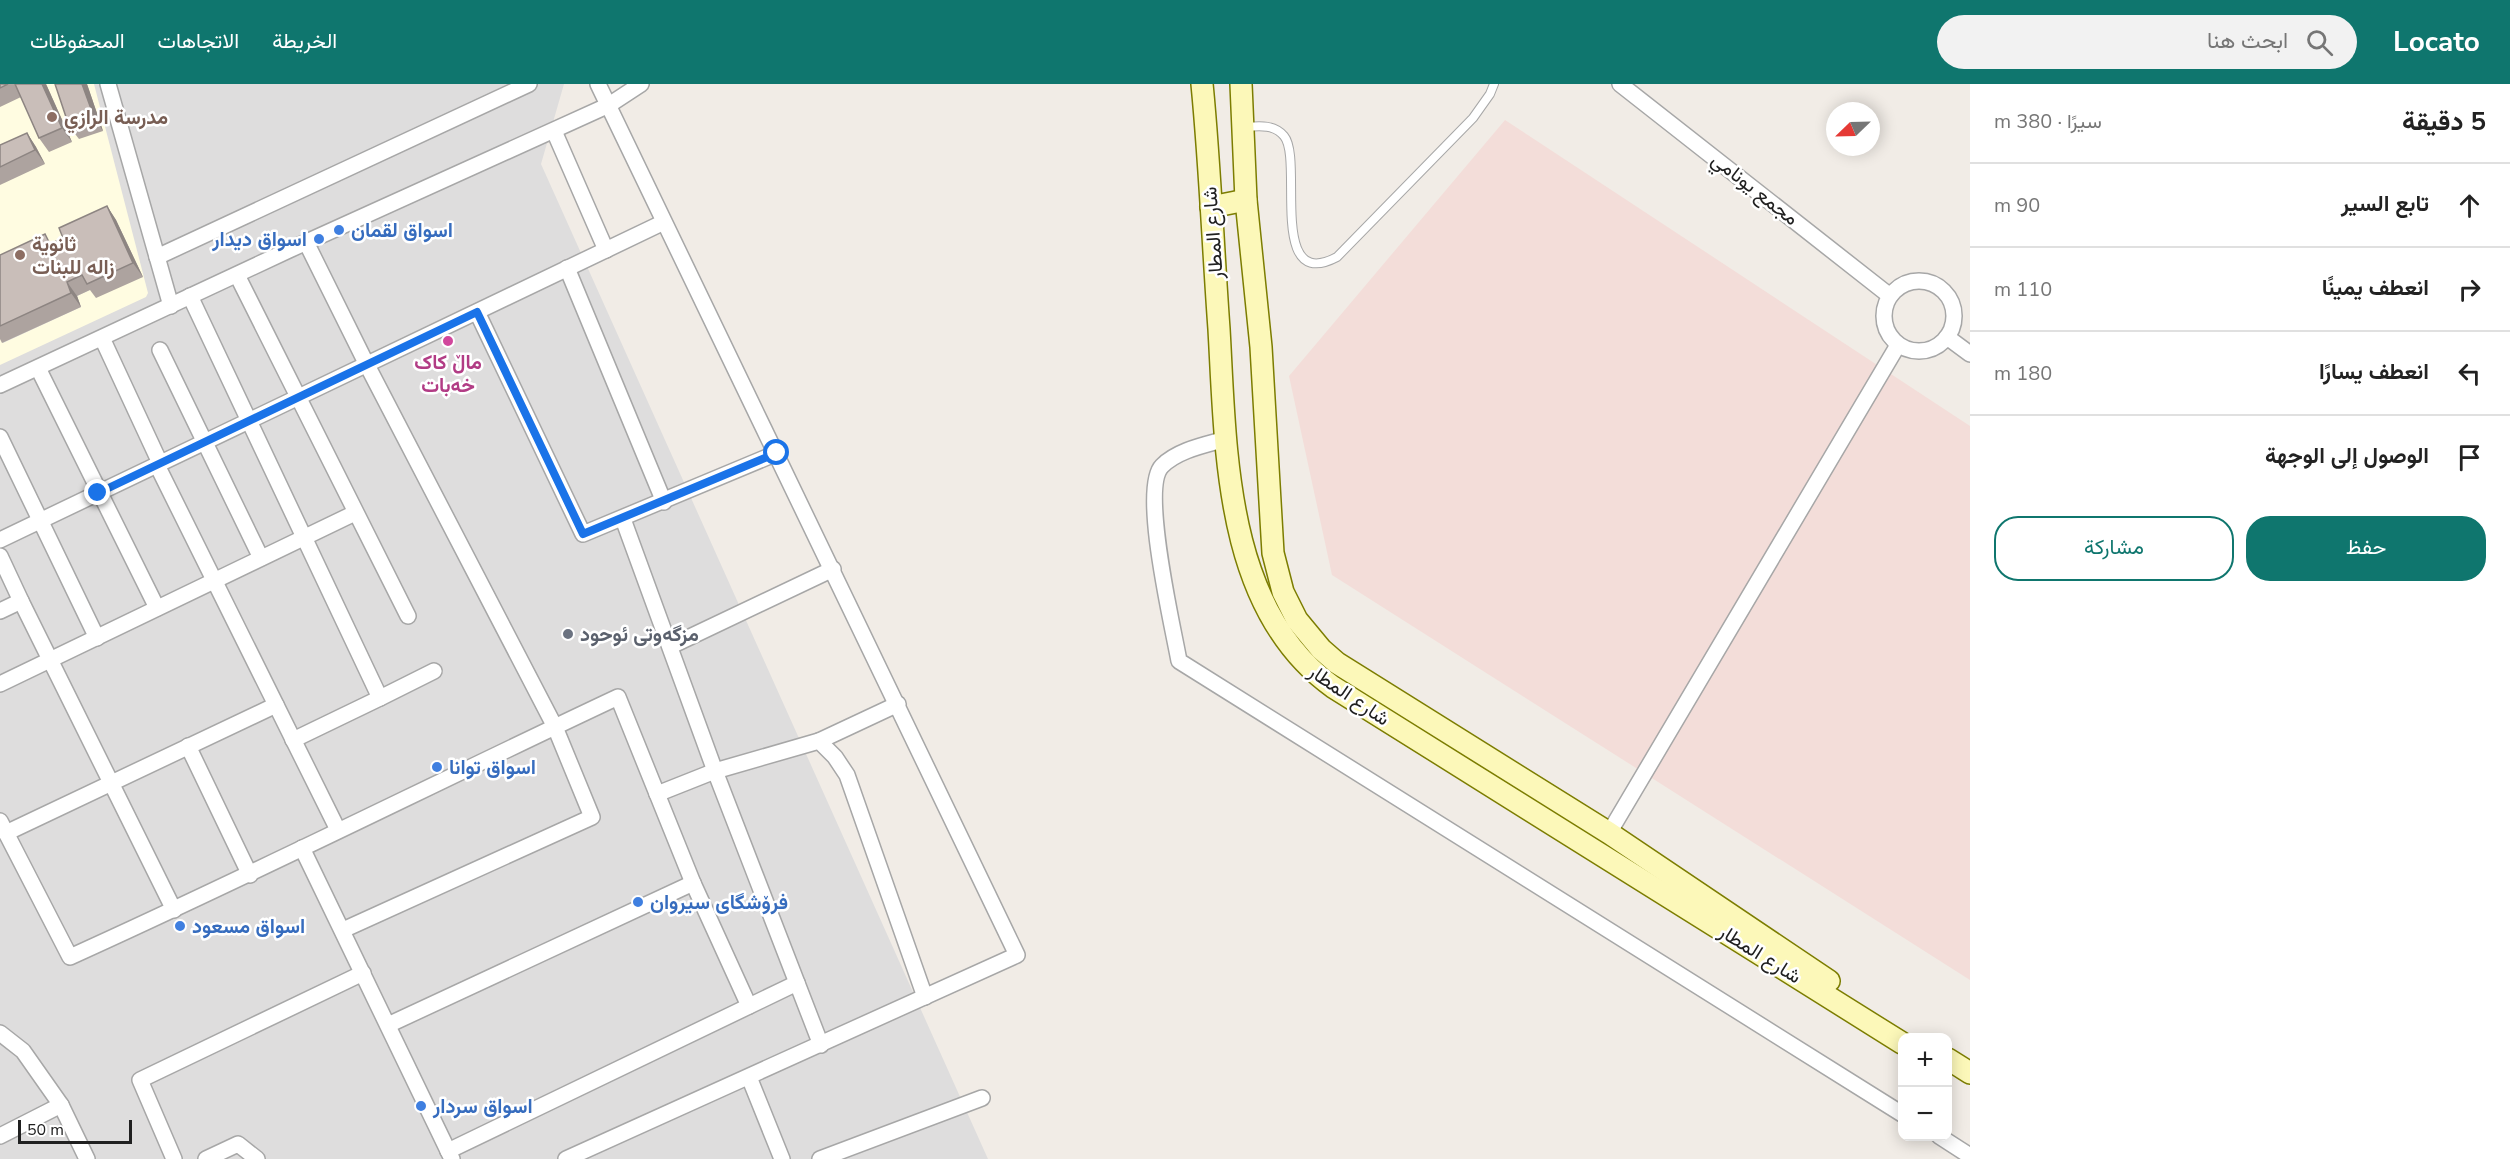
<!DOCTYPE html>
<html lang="ar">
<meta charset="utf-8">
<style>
body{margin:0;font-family:"Nunito Sans",Vazirmatn,sans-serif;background:#f2f2f2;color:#222;direction:rtl}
.controls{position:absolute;right:18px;bottom:18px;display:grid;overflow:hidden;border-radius:12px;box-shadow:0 3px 15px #0003}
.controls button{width:54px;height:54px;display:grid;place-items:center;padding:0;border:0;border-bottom:2px solid #e0e0e0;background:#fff;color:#222;font:30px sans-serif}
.compass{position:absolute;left:1826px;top:18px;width:54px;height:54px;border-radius:50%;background:#fff;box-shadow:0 3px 15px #0003;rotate:247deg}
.scale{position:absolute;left:18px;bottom:15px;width:114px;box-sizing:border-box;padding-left:6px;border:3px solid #202020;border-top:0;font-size:16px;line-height:21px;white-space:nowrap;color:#202020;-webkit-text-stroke:4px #fff;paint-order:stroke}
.stop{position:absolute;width:18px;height:18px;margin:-14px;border:4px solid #1a73e8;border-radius:50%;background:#fff}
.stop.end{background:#1a73e8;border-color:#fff;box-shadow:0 2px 6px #0008}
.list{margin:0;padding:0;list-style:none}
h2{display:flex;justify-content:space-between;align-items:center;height:78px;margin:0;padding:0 24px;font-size:26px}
h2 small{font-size:20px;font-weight:400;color:#767676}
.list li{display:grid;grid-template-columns:39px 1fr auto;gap:18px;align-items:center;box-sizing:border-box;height:84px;padding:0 24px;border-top:2px solid #e0e0e0}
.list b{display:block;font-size:22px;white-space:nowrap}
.list em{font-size:20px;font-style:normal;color:#767676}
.actions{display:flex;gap:12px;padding:18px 24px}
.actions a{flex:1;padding:14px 0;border:2px solid #0f766e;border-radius:24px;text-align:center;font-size:21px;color:#0f766e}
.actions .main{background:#0f766e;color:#fff}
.icon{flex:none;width:33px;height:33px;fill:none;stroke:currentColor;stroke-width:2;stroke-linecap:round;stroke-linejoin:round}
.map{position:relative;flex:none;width:1970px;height:1075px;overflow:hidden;direction:ltr}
header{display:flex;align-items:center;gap:36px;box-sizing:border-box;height:84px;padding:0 30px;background:#0f766e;color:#fff}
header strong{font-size:28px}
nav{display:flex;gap:33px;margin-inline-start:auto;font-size:21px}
.search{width:420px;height:54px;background:#f2f2f2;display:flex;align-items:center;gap:15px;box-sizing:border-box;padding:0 21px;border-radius:33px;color:#767676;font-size:22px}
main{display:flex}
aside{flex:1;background:#fff}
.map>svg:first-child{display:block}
</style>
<header>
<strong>Locato</strong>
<div class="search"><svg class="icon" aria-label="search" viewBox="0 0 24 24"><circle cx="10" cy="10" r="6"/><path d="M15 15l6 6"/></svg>ابحث هنا</div>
<nav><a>الخريطة</a><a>الاتجاهات</a><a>المحفوظات</a></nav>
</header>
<main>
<aside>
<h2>5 دقيقة<small>سيرًا · 380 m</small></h2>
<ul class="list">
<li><svg class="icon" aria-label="ahead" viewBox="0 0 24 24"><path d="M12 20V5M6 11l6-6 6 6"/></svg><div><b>تابع السير</b></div><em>90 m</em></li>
<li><svg class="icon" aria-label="right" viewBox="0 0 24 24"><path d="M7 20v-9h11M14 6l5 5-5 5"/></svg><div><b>انعطف يمينًا</b></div><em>110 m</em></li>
<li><svg class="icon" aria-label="left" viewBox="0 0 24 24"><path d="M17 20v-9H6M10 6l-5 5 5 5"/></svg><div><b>انعطف يسارًا</b></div><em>180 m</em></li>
<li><svg class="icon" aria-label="arrive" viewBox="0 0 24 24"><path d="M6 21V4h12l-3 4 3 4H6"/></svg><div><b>الوصول إلى الوجهة</b></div></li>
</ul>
<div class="actions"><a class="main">حفظ</a><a>مشاركة</a></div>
</aside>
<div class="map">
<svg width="1970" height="1075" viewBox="0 0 1970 1075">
<rect width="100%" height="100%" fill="#f1ece6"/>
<polygon fill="#dedddd" points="0,0 564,0 541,80 988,1075 0,1075"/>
<polygon fill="#fffce1" points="0,0 94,0 148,209 146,213 0,281 0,254 3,259 81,223 77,212 92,205 143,193 0,189"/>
<polygon fill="#f3ddd9" points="1505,36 1970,342 1970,896 1332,491 1289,292"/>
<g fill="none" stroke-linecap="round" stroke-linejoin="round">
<g stroke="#a7a7a7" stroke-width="10">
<path id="lane" d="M1245 43C1259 42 1274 40 1284 52 1304 75 1267 210 1337 173L1473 34 1490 10 1494 0"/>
</g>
<g stroke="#a7a7a7" stroke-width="18">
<g id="street">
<polyline points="108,0 171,222"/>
<polyline points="1620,0 1890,212"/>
<polyline points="554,47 606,166"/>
<polyline points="306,158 367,281 555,643 592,733 343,846"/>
<polyline points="157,173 529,0"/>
<polyline points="567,184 664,418"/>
<polyline points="237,191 408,532"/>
<circle cx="1919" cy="232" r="35"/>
<polyline points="190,212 380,614 293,656"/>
<polyline points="477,228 583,450 777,369"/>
<polyline points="1947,253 1970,270"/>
<polyline points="102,254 160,379"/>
<polyline points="160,266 261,474"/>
<polyline points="38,284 157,524"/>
<polyline points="0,301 289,166 609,21 641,0"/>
<polyline points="0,353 97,554"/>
<path d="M1226 355C1205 361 1178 366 1162 382 1140 404 1173 543 1179 577L1902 1030"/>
<polyline points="157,381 338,746"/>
<polyline points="623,435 715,687 821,961"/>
<polyline points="0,456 662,139"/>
<polyline points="0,472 21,517 0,527"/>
<polyline points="21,517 174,826"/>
<polyline points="671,562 833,485"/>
<polyline points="0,600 355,429"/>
<polyline points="380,614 434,587"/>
<polyline points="819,657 898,620"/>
<polyline points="188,662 250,791"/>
<polyline points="657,710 715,687 819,657 835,673 847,691 925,913"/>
<path d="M0 737 70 873C254 790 435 699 618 613L693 799 749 922"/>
<polyline points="6,749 276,621"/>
<polyline points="1609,749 1898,261"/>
<polyline points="302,764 452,1075"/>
<polyline points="388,941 693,799"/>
<polyline points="0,949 23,967 61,1021 87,1075"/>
<polyline points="749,993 782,1075"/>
<polyline points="0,1052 61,1021"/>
<polyline points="1939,1052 1970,1072"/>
<polyline points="448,1067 797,899"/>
<polyline points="174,1075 140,996 363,889"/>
<polyline points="206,1075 238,1060 257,1075"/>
<path d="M566 1075 1017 871C880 580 736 291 598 0"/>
<polyline points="820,1075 982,1014"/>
</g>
</g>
<g stroke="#7c7d01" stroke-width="24">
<g id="secondary">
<path d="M1202 0C1210 81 1213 163 1219 245 1226 366 1224 525 1333 603L1902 959"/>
<polyline points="1241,0 1246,116 1261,263 1273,469 1283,508 1297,536 1321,565 1337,579 1609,749 1829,897"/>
<polyline points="1211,123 1246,116"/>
<polyline points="1948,975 1970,989"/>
</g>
</g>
<use href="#lane" stroke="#fff" stroke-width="8"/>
<use href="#street" stroke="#fff" stroke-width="15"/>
<use href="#secondary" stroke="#fcf8b9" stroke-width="21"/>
</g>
<g fill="#ada39f">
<polygon points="0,0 46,0 72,58 49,68 39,54 21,13 0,23"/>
<polygon points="55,0 87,0 103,47 79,55 69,42"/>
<polygon points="27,49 36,63 45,80 0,101 0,61"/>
<polygon points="107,122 116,136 143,193 96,214 90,206 77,212 81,223 2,259 0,255 0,171 51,160 63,154"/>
</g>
<g fill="#8d8582">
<polygon points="42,0 46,0 72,58 62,44"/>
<polygon points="82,0 87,0 103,47 94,33"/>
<polygon points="27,49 36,63 45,80 35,66"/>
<polygon points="107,122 116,136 143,193 133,179"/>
<polygon points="67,198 77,212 81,223 71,209"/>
</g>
<g fill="#c9beb9" stroke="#8d8582" stroke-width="1.5">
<polygon points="0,0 8,0 0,4"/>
<polygon points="15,0 42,0 62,44 39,54"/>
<polygon points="55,0 82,0 94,33 69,42"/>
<polygon points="27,49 35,66 0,83 0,61"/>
<polygon points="107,122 133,179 87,200 82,191 67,198 71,209 0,242 0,171 45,150 50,160 63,154 59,144"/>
</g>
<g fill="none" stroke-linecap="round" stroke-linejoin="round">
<polyline stroke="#1a73e8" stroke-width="8" points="98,409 477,228 583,450 777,369"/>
</g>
<g fill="#8d6e63" stroke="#fff" stroke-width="2">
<circle cx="52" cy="33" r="6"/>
<circle cx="20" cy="171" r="6"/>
</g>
<g fill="#3f7fe0" stroke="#fff" stroke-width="2">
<circle cx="339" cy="146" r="6"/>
<circle cx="319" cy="155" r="6"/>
<circle cx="437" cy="683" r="6"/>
<circle cx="638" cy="818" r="6"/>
<circle cx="180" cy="842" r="6"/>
<circle cx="421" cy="1022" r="6"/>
</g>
<circle fill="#d1479c" stroke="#fff" stroke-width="2" cx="448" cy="257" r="6"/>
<circle fill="#6b7280" stroke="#fff" stroke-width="2" cx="568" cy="550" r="6"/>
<g text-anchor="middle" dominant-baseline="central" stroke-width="5" stroke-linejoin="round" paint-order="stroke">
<g font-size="20" font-weight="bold" fill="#785e54" stroke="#fff" text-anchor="start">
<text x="64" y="33">مدرسة الرازي</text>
<text x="32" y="160">ثانوية<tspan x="32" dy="23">زاله للبنات</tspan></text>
</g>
<g font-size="20" fill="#202020" stroke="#fff">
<text transform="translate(1755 105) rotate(38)">مجمع يونامي</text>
<text transform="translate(1213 149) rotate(-94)">شارع المطار</text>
<text transform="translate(1349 611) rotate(34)">شارع المطار</text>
<text transform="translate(1760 870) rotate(32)">شارع المطار</text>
</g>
<g font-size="20" font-weight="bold" fill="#366cbe" stroke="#fff" text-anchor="start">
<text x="351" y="146">اسواق لقمان</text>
<text x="307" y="155" text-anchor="end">اسواق ديدار</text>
<text x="449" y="683">اسواق توانا</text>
<text x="650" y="818">فرۆشگای سیروان</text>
<text x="192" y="842">اسواق مسعود</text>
<text x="433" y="1022">اسواق سردار</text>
</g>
<g font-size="20" font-weight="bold" fill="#b23c85" stroke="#fff">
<text x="448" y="278">ماڵ کاک<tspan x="448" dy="23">خەبات</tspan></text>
</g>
<g font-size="20" font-weight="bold" fill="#5b616d" stroke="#fff" text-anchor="start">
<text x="580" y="550">مزگەوتی ئوحود</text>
</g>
</g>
</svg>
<div class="controls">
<button>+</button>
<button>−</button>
</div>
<svg class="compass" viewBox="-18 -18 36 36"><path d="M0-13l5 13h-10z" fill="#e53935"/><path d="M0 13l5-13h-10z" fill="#767676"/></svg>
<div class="scale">50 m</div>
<div class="stop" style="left:777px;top:369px"></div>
<div class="stop end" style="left:98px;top:409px"></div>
</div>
</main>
